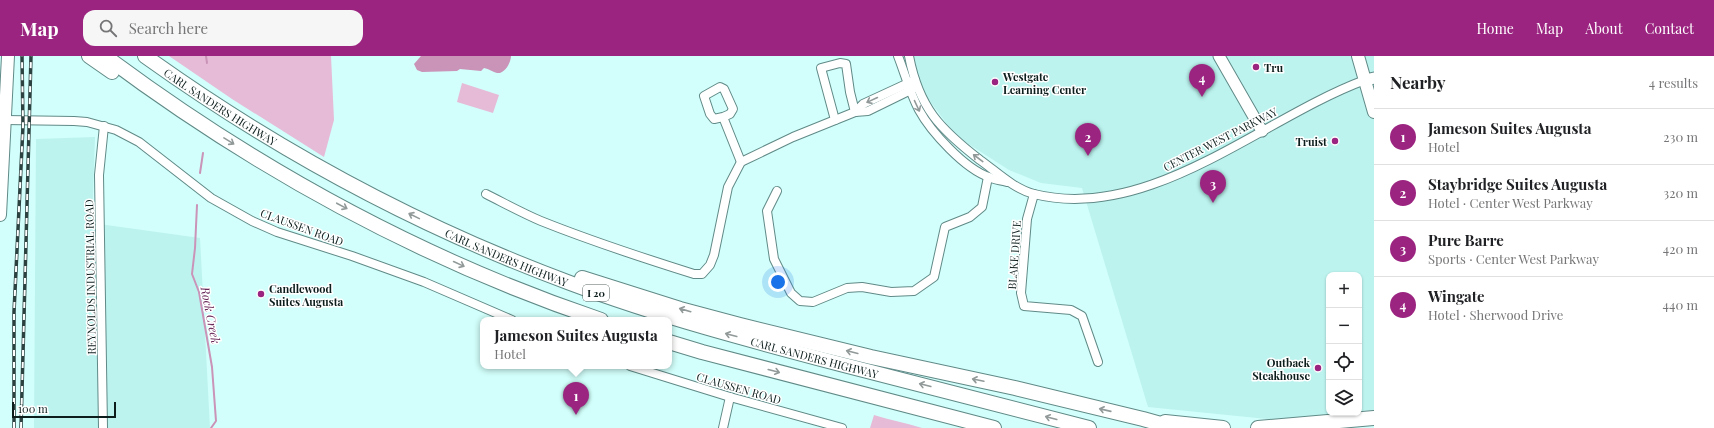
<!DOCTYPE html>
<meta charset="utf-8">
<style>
body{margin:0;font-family:"Playfair Display",serif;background:#f6f6f6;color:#202124}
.controls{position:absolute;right:12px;bottom:12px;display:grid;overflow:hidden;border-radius:8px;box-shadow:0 1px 3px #0004}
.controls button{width:36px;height:36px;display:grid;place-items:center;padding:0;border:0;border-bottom:1px solid #e0e0e0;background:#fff;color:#202124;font:20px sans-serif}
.scale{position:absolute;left:12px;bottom:10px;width:104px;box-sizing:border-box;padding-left:4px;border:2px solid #0c1d1c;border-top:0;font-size:11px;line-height:14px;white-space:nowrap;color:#0c1d1c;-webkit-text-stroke:3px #fff;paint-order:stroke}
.you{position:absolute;left:778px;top:226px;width:14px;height:14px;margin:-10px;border:3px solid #fff;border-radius:50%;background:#1a73e8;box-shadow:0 0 0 6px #1a73e833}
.badge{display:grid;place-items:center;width:26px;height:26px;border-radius:50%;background:#9a247f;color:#fff;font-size:13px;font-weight:700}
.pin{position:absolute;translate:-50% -33px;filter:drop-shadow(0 1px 2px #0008)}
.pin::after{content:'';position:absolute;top:21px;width:14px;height:12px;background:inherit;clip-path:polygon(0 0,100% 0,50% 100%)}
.popup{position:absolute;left:480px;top:261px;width:192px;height:52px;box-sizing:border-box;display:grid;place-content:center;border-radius:8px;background:#fff;filter:drop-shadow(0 1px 3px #0005);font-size:13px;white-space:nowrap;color:#757577}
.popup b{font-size:15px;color:#202124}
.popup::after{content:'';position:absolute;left:50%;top:100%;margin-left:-8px;border:8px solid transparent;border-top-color:#fff}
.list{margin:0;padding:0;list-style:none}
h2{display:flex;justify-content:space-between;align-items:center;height:52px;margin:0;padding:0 16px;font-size:17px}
h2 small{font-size:13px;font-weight:400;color:#757577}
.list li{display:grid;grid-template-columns:26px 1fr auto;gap:12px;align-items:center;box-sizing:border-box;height:56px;padding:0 16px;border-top:1px solid #e0e0e0}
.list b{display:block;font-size:15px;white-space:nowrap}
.list p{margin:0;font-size:13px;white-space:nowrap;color:#757577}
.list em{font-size:13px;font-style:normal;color:#757577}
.icon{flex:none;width:22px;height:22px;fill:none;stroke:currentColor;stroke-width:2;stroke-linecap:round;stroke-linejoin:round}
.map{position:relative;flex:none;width:1374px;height:372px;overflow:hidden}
header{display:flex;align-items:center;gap:24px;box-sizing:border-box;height:56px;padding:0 20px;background:#9a247f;color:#fff}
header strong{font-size:19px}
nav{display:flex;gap:22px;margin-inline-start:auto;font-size:14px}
.search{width:280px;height:36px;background:#f6f6f6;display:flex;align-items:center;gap:10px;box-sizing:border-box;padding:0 14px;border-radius:12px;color:#757577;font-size:15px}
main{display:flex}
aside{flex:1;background:#fff}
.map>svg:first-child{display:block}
</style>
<header>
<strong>Map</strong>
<div class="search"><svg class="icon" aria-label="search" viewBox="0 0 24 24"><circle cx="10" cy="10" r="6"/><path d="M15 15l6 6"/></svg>Search here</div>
<nav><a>Home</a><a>Map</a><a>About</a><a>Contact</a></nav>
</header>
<main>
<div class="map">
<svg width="1374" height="372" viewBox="0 0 1374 372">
<rect width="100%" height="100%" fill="#d2fffb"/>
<g fill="#bcf3ef">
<polygon points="911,0 1374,0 1374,354 1359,355 1359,219 1329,219 1329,357 1344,357 1276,364 1148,351 1082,132 1041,127 1009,114 956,80 923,36"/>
<polygon points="95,81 92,167 200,182 210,372 34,372 36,83"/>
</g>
<g fill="#e6bbd8">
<polygon points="169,0 331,0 334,64 324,101 232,43"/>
<polygon points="462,27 499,39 493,57 457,46"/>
<path d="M874 359C890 364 906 367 922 372H870Z"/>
</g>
<path fill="#ca93b8" d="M421 0H511C511 6 505 18 497 17 493 16 489 13 484 12L481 15 460 13 457 15 422 16 417 14 414 8Z"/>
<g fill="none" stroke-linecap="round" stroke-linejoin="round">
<g stroke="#ca93b8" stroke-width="2">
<polyline points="206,0 207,7"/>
<polyline points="200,117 203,97"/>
<polyline points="197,149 195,192 192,218 199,236 212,311 216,365 211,372"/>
</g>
<g stroke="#608a87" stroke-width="10">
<g id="street">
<path d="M898 0C905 18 910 37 919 54 931 76 965 113 989 121 994 124 1001 124 1007 126"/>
<path d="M909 0C919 52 940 73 980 104 997 116 1014 133 1034 138 1150 167 1262 62 1365 24"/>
<polyline points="855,56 868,55 915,32"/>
<polyline points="723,61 730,58 733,53 724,33 720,31 704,40 710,58 714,63 723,61 741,106"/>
<polyline points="5,64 74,65 87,66 116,74 139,86 211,142 252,165 277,176 352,200 424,226 512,264"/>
<polyline points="835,64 821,12 840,7 846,8 850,36 855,56"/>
<polyline points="777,135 767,155 774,203 791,237 800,245 813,246 847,232 862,231 891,236 914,235 934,221 945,171 970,161 982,151 988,121"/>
<path d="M486 138C504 147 522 157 541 165 591 185 643 202 694 218H702L710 209 714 199 728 131 741 106 793 81 855 56 863 48 915 24"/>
<polyline points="1034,138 1027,163 1021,237 1024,250 1071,254 1082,260 1098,306"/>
<polyline points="630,310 730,341 842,372"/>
<polyline points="103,372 99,119 104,70"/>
<polyline points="723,372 730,341"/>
</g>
</g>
<g stroke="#608a87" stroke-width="13">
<g id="secondary">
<polyline points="1219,0 1262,75"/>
<polyline points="1365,24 1374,22"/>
</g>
</g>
<g stroke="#608a87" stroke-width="14">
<g id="primary">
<polyline points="1358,0 1374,56"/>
<polyline points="0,159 8,0"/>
</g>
</g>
<g stroke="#608a87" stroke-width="16">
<g id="highway">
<polyline points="89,0 112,16"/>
<path d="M105 0C255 112 423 204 601 264"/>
<path id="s1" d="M145 0C276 94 419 171 570 227 658 260 749 284 840 308 923 329 1006 351 1089 372"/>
<polyline points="582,222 680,253 740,269 871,301 1015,332 1143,363 1175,372"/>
<polyline points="669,286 702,296 994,372"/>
<polyline points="1165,366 1223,372"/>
<polyline points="1258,372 1374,362"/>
</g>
</g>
<use href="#street" stroke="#fff" stroke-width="8"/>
<use href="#secondary" stroke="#fff" stroke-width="11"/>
<use href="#primary" stroke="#fff" stroke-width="12"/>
<use href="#highway" stroke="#fff" stroke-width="14"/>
<g stroke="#2c4241" stroke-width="3.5">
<g id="rail">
<polyline points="14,372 14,256 23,70 22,0"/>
<polyline points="21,372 31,0"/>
</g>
</g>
<use href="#rail" stroke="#fff" stroke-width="2" stroke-dasharray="6" stroke-linecap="butt"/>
</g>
<defs><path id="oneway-shaft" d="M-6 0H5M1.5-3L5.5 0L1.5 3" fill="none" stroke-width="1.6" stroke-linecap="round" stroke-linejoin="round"/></defs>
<g stroke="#929999">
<use href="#oneway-shaft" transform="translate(872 44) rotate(155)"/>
<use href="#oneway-shaft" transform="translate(917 50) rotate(65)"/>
<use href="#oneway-shaft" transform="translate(229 85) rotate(32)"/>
<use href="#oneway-shaft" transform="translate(978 102) rotate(-143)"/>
<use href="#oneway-shaft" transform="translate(342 150) rotate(28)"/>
<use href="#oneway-shaft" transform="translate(414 160) rotate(-154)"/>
<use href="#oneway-shaft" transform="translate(459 208) rotate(25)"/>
<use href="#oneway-shaft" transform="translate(685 254) rotate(-164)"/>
<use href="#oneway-shaft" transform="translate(731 279) rotate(-165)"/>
<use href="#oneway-shaft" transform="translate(852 296) rotate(-166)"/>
<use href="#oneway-shaft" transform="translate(774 315) rotate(15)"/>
<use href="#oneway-shaft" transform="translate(978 324) rotate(-168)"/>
<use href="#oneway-shaft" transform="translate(925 329) rotate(-166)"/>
<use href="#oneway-shaft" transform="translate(1105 354) rotate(-167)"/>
<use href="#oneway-shaft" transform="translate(1051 362) rotate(-165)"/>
</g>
<g fill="#9a247f" stroke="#fff" stroke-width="1.5">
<circle cx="1256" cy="11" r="4"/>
<circle cx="995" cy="26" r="4"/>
<circle cx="1335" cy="85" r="4"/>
<circle cx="261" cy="238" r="4"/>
<circle cx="1318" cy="312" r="4"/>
</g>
<g text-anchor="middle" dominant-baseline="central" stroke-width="3" stroke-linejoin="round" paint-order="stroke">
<rect fill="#fff" stroke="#556160" stroke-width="1" x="583" y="229" width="26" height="16" rx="3"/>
<g font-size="10" font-weight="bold" fill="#0c1d1c">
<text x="596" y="237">I 20</text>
</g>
<g font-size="11" font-weight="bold" fill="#0c1d1c" stroke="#fff" text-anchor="start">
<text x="1264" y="11">Tru</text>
<text x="1003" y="20">Westgate<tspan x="1003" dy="13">Learning Center</tspan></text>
<text x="1327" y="85" text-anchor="end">Truist</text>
<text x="269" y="232">Candlewood<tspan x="269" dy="13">Suites Augusta</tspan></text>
<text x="1310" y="306" text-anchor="end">Outback<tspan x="1310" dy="13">Steakhouse</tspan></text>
</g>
<g font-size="11" fill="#0c1d1c" stroke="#fff">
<text stroke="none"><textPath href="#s1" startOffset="91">CARL SANDERS HIGHWAY</textPath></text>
<text transform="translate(1220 83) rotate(-27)">CENTER WEST PARKWAY</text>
<text transform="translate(302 171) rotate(20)">CLAUSSEN ROAD</text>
<text transform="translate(1014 199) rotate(-86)">BLAKE DRIVE</text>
<text stroke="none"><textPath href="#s1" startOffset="415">CARL SANDERS HIGHWAY</textPath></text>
<text transform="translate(90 221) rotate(-91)">REYNOLDS INDUSTRIAL ROAD</text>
<text stroke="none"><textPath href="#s1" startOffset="739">CARL SANDERS HIGHWAY</textPath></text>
<text transform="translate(739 332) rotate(16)">CLAUSSEN ROAD</text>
</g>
<g font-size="12" font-style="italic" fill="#6a2859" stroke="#fff">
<text transform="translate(211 259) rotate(79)">Rock Creek</text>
</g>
</g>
</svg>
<div class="controls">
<button>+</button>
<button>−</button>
<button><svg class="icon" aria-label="locate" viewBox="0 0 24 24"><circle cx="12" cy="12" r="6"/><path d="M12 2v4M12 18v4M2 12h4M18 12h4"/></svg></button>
<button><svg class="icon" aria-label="layers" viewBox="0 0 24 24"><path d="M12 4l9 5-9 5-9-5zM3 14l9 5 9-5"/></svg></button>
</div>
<div class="scale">100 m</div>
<div class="you"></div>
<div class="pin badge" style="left:576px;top:359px">1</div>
<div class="popup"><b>Jameson Suites Augusta</b>Hotel</div>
<div class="pin badge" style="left:1088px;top:100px">2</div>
<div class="pin badge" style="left:1213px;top:147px">3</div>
<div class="pin badge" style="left:1202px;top:41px">4</div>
</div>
<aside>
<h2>Nearby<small>4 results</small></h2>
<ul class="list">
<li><span class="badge">1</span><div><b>Jameson Suites Augusta</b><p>Hotel</p></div><em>230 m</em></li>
<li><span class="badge">2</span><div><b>Staybridge Suites Augusta</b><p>Hotel · Center West Parkway</p></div><em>320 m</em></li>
<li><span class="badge">3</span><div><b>Pure Barre</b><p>Sports · Center West Parkway</p></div><em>420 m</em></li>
<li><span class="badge">4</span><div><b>Wingate</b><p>Hotel · Sherwood Drive</p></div><em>440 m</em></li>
</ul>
</aside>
</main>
